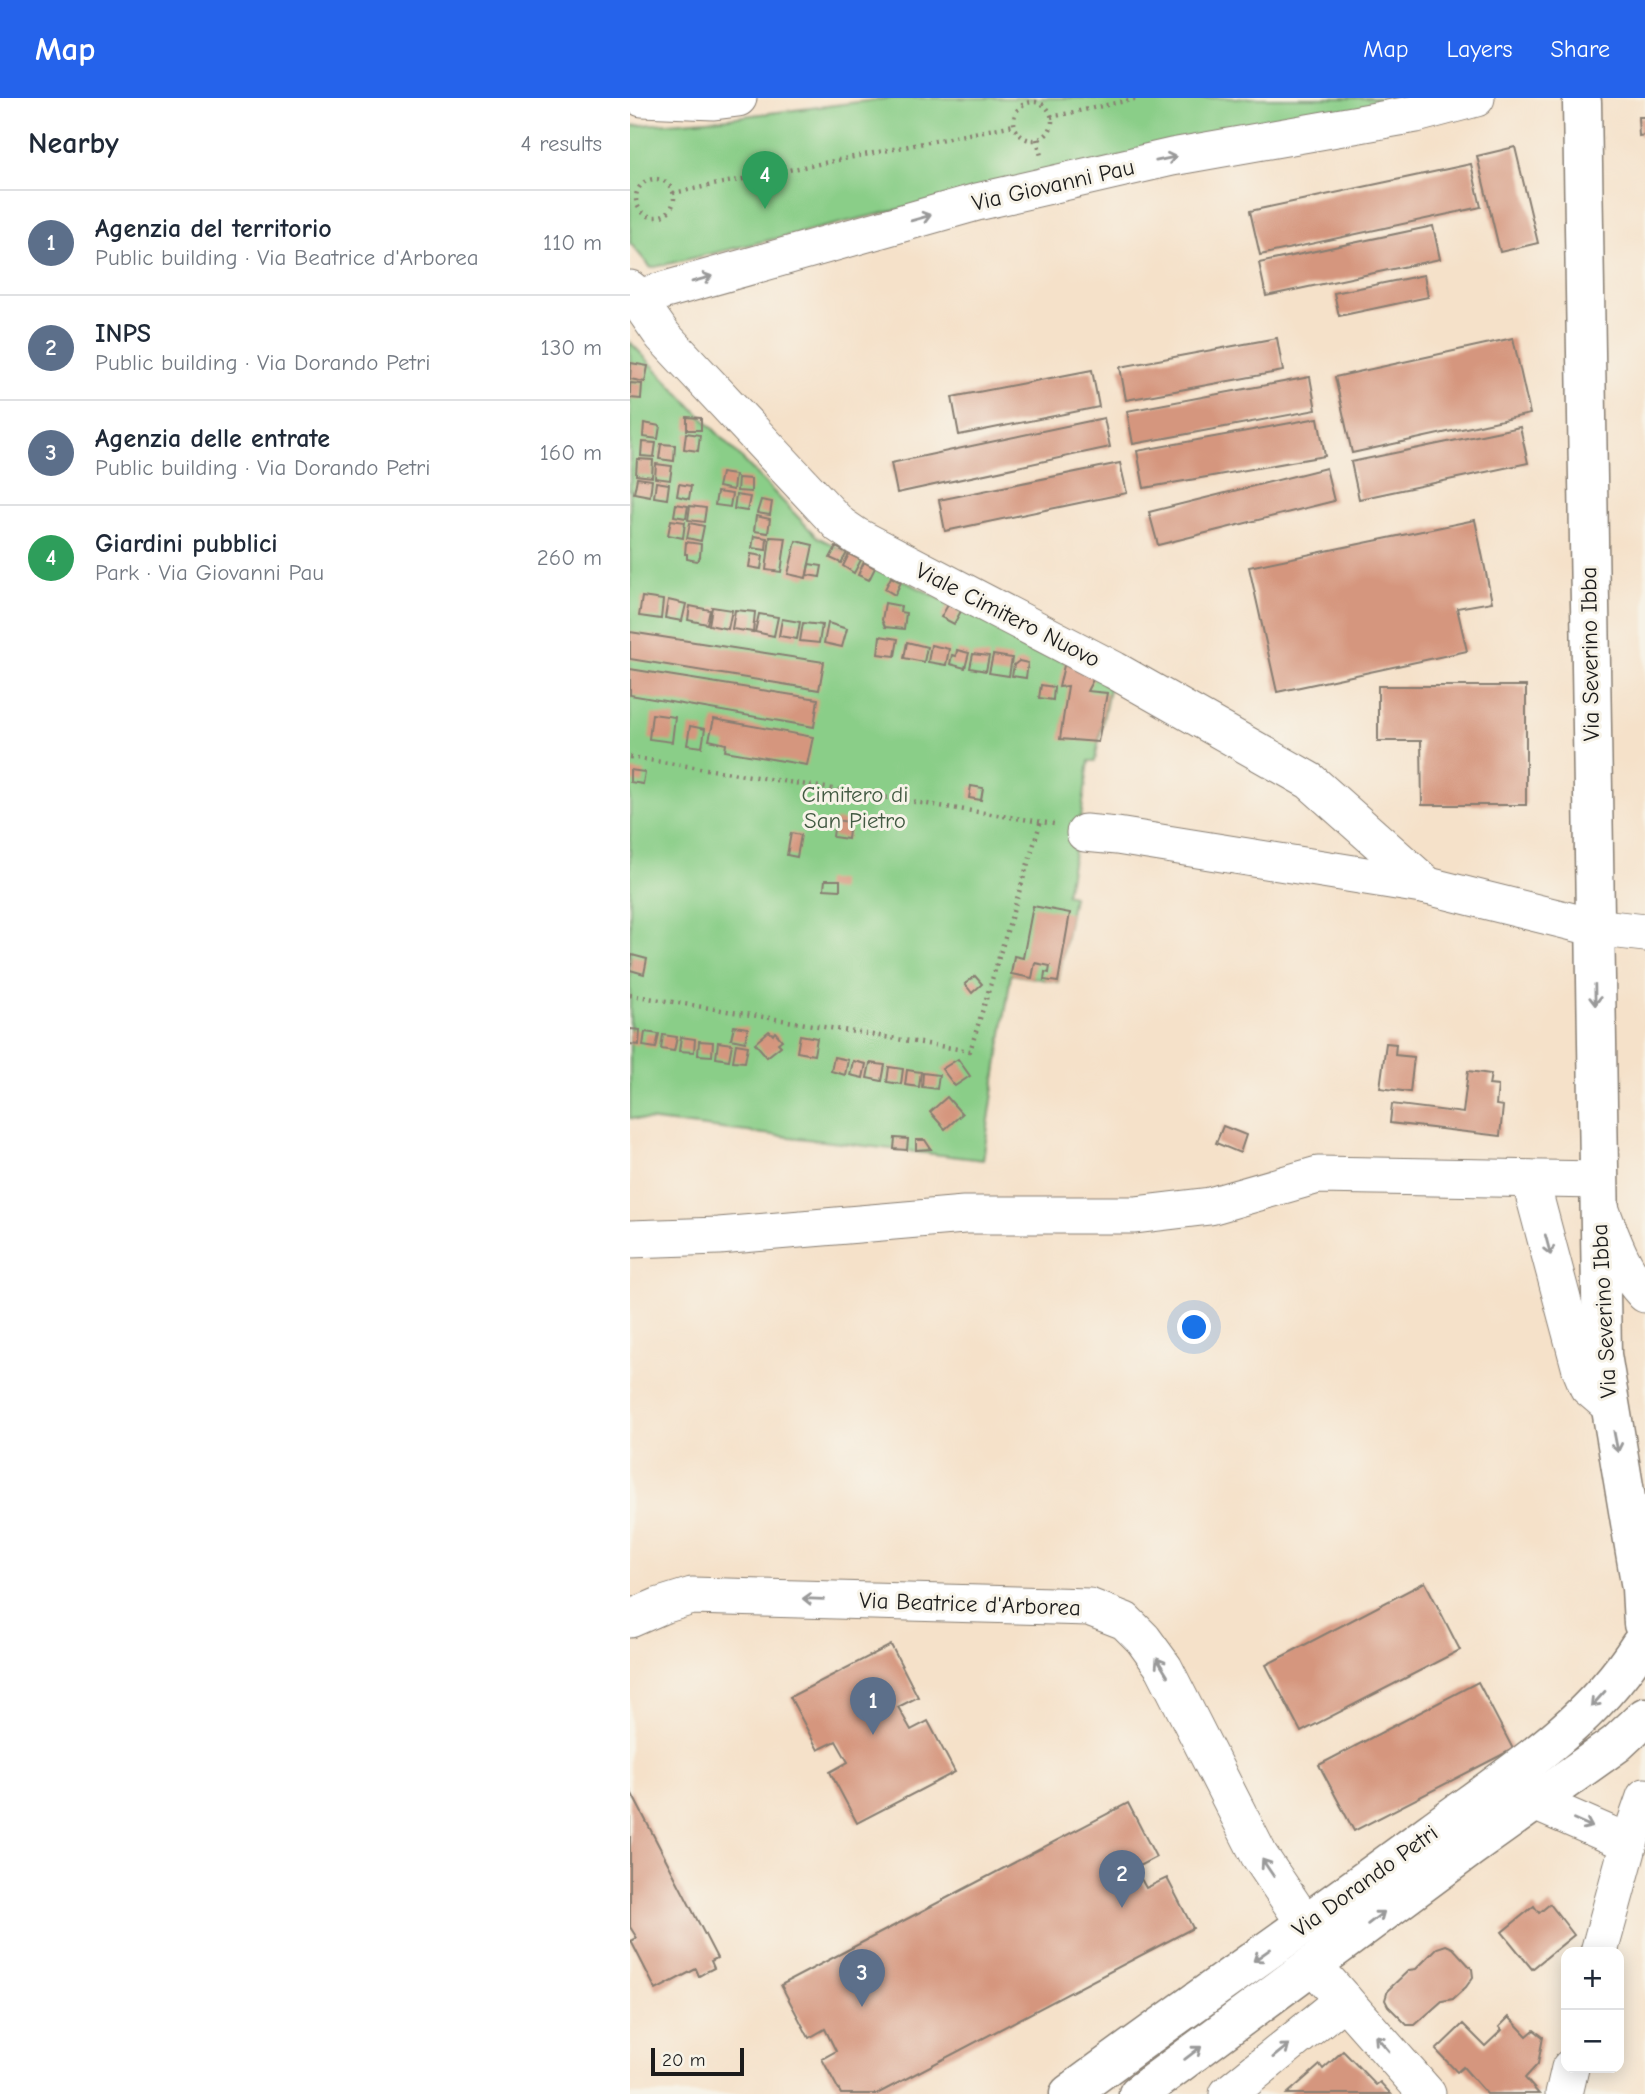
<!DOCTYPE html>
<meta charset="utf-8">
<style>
body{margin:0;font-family:"Comic Neue",sans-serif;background:#f2f2f3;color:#1f2937}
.controls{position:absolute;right:21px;bottom:21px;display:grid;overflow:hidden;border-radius:14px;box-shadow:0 4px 18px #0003}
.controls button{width:63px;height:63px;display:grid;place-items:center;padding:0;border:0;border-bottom:2px solid #e0e1e3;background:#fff;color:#1f2937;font:35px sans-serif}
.scale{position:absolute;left:21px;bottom:18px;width:93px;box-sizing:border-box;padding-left:7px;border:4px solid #1c1c1c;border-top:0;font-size:19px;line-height:24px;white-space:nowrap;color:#1c1c1c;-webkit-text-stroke:5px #f7f3e8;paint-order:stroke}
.you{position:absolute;left:565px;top:1230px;width:24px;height:24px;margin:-18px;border:5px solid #fff;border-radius:50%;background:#1a73e8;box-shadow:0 0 0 10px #1a73e833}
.badge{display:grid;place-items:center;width:46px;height:46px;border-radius:50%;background:#2563eb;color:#fff;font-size:23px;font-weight:700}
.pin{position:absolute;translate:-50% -58px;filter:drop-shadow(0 2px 4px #0008)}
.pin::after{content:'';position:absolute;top:37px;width:24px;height:21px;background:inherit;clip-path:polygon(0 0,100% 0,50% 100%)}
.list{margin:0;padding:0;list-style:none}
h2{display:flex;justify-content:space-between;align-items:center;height:91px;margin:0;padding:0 28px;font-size:30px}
h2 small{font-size:23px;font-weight:400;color:#747a83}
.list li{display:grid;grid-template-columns:46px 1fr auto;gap:21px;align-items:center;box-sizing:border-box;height:105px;padding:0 28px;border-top:2px solid #e0e1e3}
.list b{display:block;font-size:26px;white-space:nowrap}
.list p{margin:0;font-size:23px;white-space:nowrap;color:#747a83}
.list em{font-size:23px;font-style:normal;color:#747a83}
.map{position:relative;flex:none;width:1015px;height:1996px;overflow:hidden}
header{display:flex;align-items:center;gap:42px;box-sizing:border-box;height:98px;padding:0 35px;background:#2563eb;color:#fff}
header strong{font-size:33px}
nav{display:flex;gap:38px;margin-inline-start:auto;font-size:24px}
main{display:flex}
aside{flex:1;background:#fff}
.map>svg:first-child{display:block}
</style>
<header>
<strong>Map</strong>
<nav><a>Map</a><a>Layers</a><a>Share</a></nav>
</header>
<main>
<aside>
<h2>Nearby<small>4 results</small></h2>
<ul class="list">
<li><span class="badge" style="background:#5c6f8a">1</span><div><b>Agenzia del territorio</b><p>Public building · Via Beatrice d'Arborea</p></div><em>110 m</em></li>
<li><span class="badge" style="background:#5c6f8a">2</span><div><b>INPS</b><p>Public building · Via Dorando Petri</p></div><em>130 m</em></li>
<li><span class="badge" style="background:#5c6f8a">3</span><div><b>Agenzia delle entrate</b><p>Public building · Via Dorando Petri</p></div><em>160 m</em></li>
<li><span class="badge" style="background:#2e9e5b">4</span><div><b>Giardini pubblici</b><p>Park · Via Giovanni Pau</p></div><em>260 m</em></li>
</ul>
</aside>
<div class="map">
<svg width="1015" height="1996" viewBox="0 0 1015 1996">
<rect width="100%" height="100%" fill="#f7f3e8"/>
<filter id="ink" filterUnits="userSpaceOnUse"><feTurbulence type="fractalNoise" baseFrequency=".0143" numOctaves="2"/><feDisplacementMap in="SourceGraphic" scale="14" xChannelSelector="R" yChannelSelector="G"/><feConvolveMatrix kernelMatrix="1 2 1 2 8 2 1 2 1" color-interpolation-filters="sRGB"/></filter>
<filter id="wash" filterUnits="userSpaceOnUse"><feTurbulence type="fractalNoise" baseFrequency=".00686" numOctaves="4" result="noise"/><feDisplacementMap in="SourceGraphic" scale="28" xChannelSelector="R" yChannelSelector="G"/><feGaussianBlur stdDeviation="1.57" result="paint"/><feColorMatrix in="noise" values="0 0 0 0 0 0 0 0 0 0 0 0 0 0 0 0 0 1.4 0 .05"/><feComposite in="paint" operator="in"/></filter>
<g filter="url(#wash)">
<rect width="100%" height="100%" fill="#f5e1c9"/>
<g fill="#8ace88" stroke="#537552" stroke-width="2">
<polygon points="262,0 795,0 537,48 21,170 0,145 0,28 90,21"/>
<polygon points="0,244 187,439 480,586 465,663 459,663 451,719 436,796 443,798 428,884 381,876 353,1062 0,1020"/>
</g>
<g id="blocks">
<g fill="#d5967e">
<polygon points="1008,19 1015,19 1015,37 1009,38"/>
<polygon points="885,49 908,145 870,154 847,58"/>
<polygon points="841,66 851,109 630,157 620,113"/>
<polygon points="803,128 810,161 636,198 629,165"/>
<polygon points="794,177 798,199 709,218 704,195"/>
<polygon points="647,240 653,273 496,302 490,269"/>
<polygon points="883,240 900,316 722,355 705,279"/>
<polygon points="1,265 18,268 15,284 0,281"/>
<polygon points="462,272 469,309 329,337 322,299"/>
<polygon points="680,279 686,312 503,346 497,313"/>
<polygon points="0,285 12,286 11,301 0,300"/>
<polygon points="57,319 71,320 71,332 57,332"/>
<polygon points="474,320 480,349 267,395 261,365"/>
<polygon points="688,320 695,358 514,390 507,353"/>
<polygon points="14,325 30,328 28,341 13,339"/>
<polygon points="890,329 898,365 729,401 721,364"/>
<polygon points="56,335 70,337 68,353 54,351"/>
<polygon points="12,344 26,345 24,359 11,358"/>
<polygon points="31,346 45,347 44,363 29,361"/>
<polygon points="7,361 23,362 22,379 6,377"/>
<polygon points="490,365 497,395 315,433 309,402"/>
<polygon points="26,366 42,368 40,382 25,380"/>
<polygon points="696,370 704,403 528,447 519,414"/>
<polygon points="91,375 105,377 103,392 88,389"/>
<polygon points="7,380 22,382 20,398 4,395"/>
<polygon points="108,380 121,381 121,394 107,393"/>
<polygon points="26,384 39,386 37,401 24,399"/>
<polygon points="49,386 61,388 59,401 47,398"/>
<polygon points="87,394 102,396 100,409 85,407"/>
<polygon points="106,397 120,399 117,413 104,411"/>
<polygon points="131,402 142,404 140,417 127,415"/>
<polygon points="46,406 58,408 56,420 44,418"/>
<polygon points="60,408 76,410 74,424 58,422"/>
<polygon points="126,418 140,421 138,435 124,433"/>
<polygon points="41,422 55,424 53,440 38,437"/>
<polygon points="845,422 862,504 827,510 837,553 647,594 619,469"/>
<polygon points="60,425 74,428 71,443 57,440"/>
<polygon points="124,438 137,440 136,452 122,450"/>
<polygon points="140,439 156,440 151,474 136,472"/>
<polygon points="166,443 183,447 176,480 158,476"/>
<polygon points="56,444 71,446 70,459 67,463 57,461 57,456 55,456"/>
<polygon points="206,449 217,455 211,465 200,460"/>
<polygon points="121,456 133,458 131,471 119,469"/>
<polygon points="219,456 231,462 224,475 213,468"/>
<polygon points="234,464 245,470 239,482 228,477"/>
<polygon points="179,466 192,468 190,479 177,477"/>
<polygon points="261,479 271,484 265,497 255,491"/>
<polygon points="12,499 33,502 31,521 9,518"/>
<polygon points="38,502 56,506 52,523 35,520"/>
<polygon points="255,505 271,508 270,514 276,515 274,531 255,529 252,522"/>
<polygon points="318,507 331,513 324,526 311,519"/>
<polygon points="60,508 80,512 77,526 58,522"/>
<polygon points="82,509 102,512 98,531 79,527"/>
<polygon points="105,512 125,514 123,534 102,531"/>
<polygon points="129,516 148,519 144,538 125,534"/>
<polygon points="152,521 170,524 167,541 149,538"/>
<polygon points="173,525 192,527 189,545 170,543"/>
<polygon points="198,525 217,531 212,549 194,545"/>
<polygon points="0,534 194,564 189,592 0,561"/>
<polygon points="250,538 268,541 265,558 248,556"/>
<polygon points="277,544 297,549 294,564 274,560"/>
<polygon points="301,547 319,551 316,567 298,564"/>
<polygon points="327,552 339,555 335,570 320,566 322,557 326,558"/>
<polygon points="343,556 359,558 356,573 340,570"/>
<polygon points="363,557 382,560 379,578 359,575"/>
<polygon points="389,563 398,565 396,580 382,578 384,567"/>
<polygon points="435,563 465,578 457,593 477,595 468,644 430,641 438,588 429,589"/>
<polygon points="0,571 188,601 184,629 0,597"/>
<polygon points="411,587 424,589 423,602 409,600"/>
<polygon points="748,588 896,588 896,707 792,707 791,643 748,643"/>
<polygon points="22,616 45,619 42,644 19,641"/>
<polygon points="84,621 183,639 177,667 95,653 96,646 79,642"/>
<polygon points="60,628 75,631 72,649 57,647"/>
<polygon points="0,672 15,674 13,686 0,684"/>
<polygon points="341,688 353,690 351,702 339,700"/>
<polygon points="205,722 220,724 218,741 203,739"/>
<polygon points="161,735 171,737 167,759 157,757"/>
<polygon points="195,782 210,782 210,792 194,791"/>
<polygon points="403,808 440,815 428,884 414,882 415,874 419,875 420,868 405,865 402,880 381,876 384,858 393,860"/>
<polygon points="2,857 17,861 14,876 0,872"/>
<polygon points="345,878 352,886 342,895 335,886"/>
<polygon points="104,928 118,930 115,944 101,941"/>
<polygon points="0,931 10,932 9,947 0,946"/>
<polygon points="139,933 143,937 145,934 152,942 148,945 151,948 137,959 125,945"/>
<polygon points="15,934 29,936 26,950 13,948"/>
<polygon points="33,937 47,939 44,953 31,951"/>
<polygon points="170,937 187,940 184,957 167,954"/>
<polygon points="51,939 65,941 64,954 49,953"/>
<polygon points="69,943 83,944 82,958 68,957"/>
<polygon points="88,944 102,946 99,962 86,960"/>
<polygon points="756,945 766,946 765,957 784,959 780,994 750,990"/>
<polygon points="106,946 118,948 115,964 103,963"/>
<polygon points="204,959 218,962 215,977 201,973"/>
<polygon points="328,961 340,978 325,988 312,971"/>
<polygon points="223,963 236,966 233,980 220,977"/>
<polygon points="240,965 255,967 252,983 237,980"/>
<polygon points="259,969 273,971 271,986 257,984"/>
<polygon points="277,972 291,974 289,989 275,987"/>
<polygon points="838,973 861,976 859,987 868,988 866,1007 873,1008 870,1038 760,1025 762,1006 833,1015"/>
<polygon points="293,975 309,977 307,991 292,989"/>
<polygon points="317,999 332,1016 315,1031 300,1014"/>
<polygon points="593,1028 616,1037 610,1055 586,1045"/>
<polygon points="265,1040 278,1041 277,1052 264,1051"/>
<polygon points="286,1042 295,1042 301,1051 286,1052"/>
<polygon points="795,1484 830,1552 671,1634 636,1567"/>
<polygon points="261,1547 288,1599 268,1609 281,1632 298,1623 325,1674 227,1725 200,1674 218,1664 206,1643 188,1652 160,1599"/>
<polygon points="848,1584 883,1651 724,1733 689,1667"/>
<polygon points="0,1692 87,1860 81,1863 84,1870 78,1873 69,1878 66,1871 26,1892 1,1843 7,1840 0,1829"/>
<polygon points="498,1705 526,1759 505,1770 516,1790 537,1780 563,1830 247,1996 211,1996 192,1961 206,1953 195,1931 179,1940 151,1887"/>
<polygon points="920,1806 944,1837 902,1871 872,1834 904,1808 909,1815"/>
<polygon points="816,1847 823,1850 842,1871 843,1879 836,1889 823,1901 812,1903 785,1927 777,1927 758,1908 755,1902 758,1892 779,1872 786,1871 807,1850"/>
<polygon points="879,1919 897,1938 904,1932 913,1939 908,1966 895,1980 909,1996 857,1996 833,1969 827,1974 806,1952 833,1926 855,1948 872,1932 869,1929"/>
<polygon points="713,1953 746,1987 750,1984 761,1996 657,1996 690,1967 693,1971"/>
</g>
</g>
</g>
<g filter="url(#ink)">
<use href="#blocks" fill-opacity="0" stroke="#887e72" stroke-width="2"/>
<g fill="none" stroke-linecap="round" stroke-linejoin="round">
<g stroke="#887e72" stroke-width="39">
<g id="minor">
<polyline points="12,0 84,3 108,0"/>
<polyline points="0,191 33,238 210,427 226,438 484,572 680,683 798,788"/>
<polyline points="0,202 347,104 542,59 786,16 846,0"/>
<polyline points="455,735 487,738 798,788 963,829 1015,835"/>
<polyline points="900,1081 951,1272 958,1289 979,1307"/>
<path d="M972 1115C983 1144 993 1173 1015 1196"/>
<polyline points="0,1141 89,1138 334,1117 505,1117 580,1108 688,1077 968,1082"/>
<polyline points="0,1521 30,1508 62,1498 459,1509 495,1523 513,1541 534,1570 629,1757 676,1827"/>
<polyline points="907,1705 999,1745"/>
<polyline points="969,1854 999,1745 1015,1699"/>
<polyline points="683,1867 797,1996"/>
<polyline points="598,1996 714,1902"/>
<polyline points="934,1996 940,1970"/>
</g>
</g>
<g stroke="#887e72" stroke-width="41">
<g id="tertiary">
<polyline points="952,4 972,1257 1011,1490 1013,1526"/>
<path d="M439 1996C558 1907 682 1823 801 1734 877 1678 959 1628 1010 1547"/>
<polyline points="508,1996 840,1750 986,1646 1015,1619"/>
</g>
</g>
<g stroke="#887e72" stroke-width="4.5" stroke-dasharray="2 5" stroke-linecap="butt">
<circle cx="403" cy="23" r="19"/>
<polyline points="421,19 509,0"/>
<polyline points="407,41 411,58"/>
<circle cx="25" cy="100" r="19"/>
<polyline points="43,95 384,27"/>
<polyline points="0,659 424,726"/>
<polyline points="0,897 340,953 411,723"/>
</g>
<use href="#minor" stroke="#fff" stroke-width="37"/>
<use href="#tertiary" stroke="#fff" stroke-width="38"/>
</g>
<defs><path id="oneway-shaft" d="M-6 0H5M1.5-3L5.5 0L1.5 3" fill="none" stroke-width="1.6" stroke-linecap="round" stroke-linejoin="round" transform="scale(1.75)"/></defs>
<g stroke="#999">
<use href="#oneway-shaft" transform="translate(536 61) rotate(-12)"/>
<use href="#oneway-shaft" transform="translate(291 120) rotate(-16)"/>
<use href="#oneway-shaft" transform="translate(72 181) rotate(-16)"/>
<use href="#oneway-shaft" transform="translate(965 897) rotate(89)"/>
<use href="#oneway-shaft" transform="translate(918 1147) rotate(75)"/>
<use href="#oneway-shaft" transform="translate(986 1344) rotate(79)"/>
<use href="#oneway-shaft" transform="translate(183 1501) rotate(-178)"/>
<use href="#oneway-shaft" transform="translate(532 1569) rotate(-122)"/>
<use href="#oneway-shaft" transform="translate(968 1601) rotate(132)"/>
<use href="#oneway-shaft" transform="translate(953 1725) rotate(24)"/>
<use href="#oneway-shaft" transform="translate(638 1770) rotate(-124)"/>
<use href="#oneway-shaft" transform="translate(746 1820) rotate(-37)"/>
<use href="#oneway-shaft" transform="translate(632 1857) rotate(145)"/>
<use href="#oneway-shaft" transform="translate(752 1945) rotate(-131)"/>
<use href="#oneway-shaft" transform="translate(651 1953) rotate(-39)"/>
<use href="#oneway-shaft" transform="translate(563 1955) rotate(-37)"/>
</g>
</g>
<g text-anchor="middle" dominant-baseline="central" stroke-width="6" stroke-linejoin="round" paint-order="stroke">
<g font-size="23" fill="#1c1c1c" stroke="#f7f3e8">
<text transform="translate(423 87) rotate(-13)">Via Giovanni Pau</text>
<text transform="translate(378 517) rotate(27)">Viale Cimitero Nuovo</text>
<text transform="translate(960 556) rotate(-91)">Via Severino Ibba</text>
<text transform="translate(974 1213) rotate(-93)">Via Severino Ibba</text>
<text transform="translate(340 1506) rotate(2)">Via Beatrice d'Arborea</text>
<text transform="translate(735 1783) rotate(-36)">Via Dorando Petri</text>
</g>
<g font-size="23" fill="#425a42" stroke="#f7f3e8">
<text x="225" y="696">Cimitero di<tspan x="225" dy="26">San Pietro</tspan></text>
</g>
</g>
</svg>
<div class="controls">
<button>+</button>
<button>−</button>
</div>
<div class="scale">20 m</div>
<div class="you"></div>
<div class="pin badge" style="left:243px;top:1637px;background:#5c6f8a">1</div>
<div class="pin badge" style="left:492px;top:1810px;background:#5c6f8a">2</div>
<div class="pin badge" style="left:232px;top:1909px;background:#5c6f8a">3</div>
<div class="pin badge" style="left:135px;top:111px;background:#2e9e5b">4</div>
</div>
</main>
